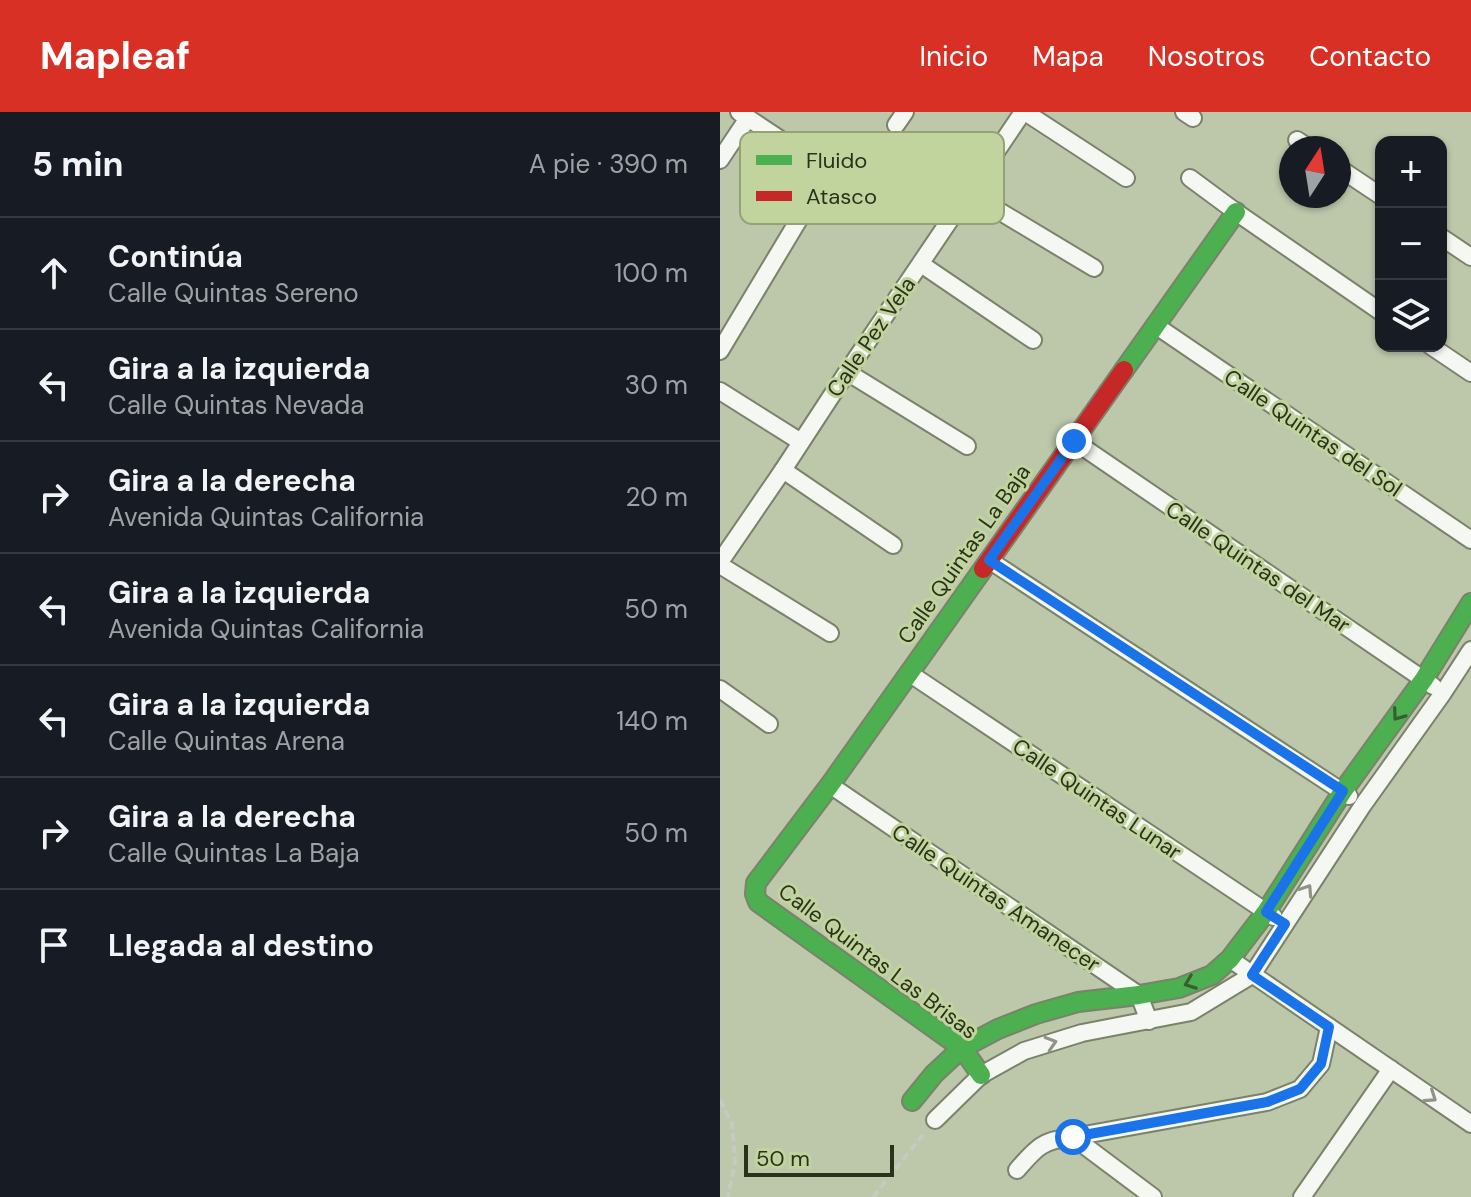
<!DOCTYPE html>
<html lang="es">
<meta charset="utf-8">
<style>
body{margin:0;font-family:"DM Sans",sans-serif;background:#20242c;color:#f1f3f6}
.controls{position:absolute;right:24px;top:24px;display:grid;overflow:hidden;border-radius:16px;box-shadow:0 2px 6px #0004}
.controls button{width:72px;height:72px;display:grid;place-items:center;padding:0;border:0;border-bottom:2px solid #363941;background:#171b24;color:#f1f3f6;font:40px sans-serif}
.compass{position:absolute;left:559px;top:24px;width:72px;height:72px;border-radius:50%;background:#171b24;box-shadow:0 2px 6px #0004;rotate:12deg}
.scale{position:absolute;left:24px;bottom:20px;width:150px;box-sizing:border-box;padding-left:8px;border:4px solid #2b321c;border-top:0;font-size:22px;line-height:28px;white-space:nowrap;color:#2b321c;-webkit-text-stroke:6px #c1d49d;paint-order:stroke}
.stop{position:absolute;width:24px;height:24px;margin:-18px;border:6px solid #1a73e8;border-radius:50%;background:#fff}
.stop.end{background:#1a73e8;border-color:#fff;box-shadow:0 2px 8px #0008}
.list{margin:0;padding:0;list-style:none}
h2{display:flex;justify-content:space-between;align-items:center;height:104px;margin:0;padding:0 32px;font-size:34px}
h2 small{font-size:26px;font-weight:400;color:#9ea1a6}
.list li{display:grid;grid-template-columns:52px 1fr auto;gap:24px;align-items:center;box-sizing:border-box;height:112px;padding:0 32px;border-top:2px solid #363941}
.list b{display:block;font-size:30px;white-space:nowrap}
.list p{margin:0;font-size:26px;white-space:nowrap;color:#9ea1a6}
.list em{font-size:26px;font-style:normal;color:#9ea1a6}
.icon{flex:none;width:44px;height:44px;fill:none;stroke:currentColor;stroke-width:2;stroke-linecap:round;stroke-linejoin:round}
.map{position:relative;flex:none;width:751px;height:1085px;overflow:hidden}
header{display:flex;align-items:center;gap:48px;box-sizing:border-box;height:112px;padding:0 40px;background:#d93025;color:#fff}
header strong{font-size:38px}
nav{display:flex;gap:44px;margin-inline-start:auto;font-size:28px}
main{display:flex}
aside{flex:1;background:#171b24}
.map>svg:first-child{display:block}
</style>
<header>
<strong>Mapleaf</strong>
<nav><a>Inicio</a><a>Mapa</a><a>Nosotros</a><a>Contacto</a></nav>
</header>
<main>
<aside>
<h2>5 min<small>A pie · 390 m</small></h2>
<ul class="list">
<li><svg class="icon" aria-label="ahead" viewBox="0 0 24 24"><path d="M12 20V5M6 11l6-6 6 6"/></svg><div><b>Continúa</b><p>Calle Quintas Sereno</p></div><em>100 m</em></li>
<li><svg class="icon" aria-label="left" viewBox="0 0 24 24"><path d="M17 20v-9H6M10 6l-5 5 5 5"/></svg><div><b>Gira a la izquierda</b><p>Calle Quintas Nevada</p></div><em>30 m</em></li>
<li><svg class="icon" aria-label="right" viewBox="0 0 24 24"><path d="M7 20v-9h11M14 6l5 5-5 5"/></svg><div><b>Gira a la derecha</b><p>Avenida Quintas California</p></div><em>20 m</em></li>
<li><svg class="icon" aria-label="left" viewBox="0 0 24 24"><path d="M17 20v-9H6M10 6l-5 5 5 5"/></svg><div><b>Gira a la izquierda</b><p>Avenida Quintas California</p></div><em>50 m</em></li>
<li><svg class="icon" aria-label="left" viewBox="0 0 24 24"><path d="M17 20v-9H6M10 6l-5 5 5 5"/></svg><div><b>Gira a la izquierda</b><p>Calle Quintas Arena</p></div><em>140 m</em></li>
<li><svg class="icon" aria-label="right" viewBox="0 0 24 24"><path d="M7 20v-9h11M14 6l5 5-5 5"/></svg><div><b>Gira a la derecha</b><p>Calle Quintas La Baja</p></div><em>50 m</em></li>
<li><svg class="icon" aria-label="arrive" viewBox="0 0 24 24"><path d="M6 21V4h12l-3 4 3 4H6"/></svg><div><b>Llegada al destino</b></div></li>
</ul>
</aside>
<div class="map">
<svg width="751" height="1085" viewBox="0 0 751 1085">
<rect width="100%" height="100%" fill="#bdc7aa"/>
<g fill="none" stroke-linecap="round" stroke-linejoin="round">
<g stroke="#7a826b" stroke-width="20">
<g id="street">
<polyline points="305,0 406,66"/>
<polyline points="464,0 473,6"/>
<polyline points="176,13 185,0"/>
<polyline points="577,28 589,36"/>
<polyline points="0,48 28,6"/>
<polyline points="619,56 661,84"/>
<polyline points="470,66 516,100 661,200"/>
<polyline points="249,81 374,156"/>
<polyline points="721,125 751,145"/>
<polyline points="201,152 313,228"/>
<polyline points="435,213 751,428"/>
<polyline points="711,234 751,261"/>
<polyline points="0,239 108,59 19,0"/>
<polyline points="127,260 247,334"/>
<polyline points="0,279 81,330"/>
<polyline points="354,329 713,574"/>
<polyline points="63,358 173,433"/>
<polyline points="269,448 629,684"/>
<polyline points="0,450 63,358 127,260 303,0"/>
<polyline points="0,453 110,521"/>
<polyline points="189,561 554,805"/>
<polyline points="0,577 49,612"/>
<polyline points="110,673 419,883 429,909"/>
<polyline points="510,847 751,1012"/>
<polyline points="215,1008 261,963 304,939 362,921 471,900 532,863 643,693 723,581 751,538"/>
<polyline points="353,1025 433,1085"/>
<path d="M297 1058C316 1036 322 1028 353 1025L547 990 580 977 601 952 609 915"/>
<polyline points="582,1085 671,957"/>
</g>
</g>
<g stroke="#7a826b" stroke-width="22">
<g id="fast">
<polyline points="404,258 516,100"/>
<polyline points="261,963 242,936 38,790 35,782 36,771 110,673 263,457"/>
<polyline points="192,989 214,962 242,936 278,917 316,902 358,890 419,883 459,876 492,863 510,847 546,800 623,679 704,567 751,491"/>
</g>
</g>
<g stroke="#7a826b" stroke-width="22">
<polyline id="jam" points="263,457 404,258"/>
</g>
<g stroke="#c6cac0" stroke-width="4" stroke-dasharray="8 4" stroke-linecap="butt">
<polyline points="0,988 12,1012 15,1049 8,1085"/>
<polyline points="153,1085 206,1019"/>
</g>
<use href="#street" stroke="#f5f7f2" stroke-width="16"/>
<use href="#fast" stroke="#4caf50" stroke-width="18"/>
<use href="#jam" stroke="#c62828" stroke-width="18"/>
</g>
<defs><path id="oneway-chevron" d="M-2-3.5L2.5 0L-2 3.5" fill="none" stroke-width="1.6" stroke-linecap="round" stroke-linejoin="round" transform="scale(2)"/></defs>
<g stroke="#375e2e">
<use href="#oneway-chevron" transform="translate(678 603) rotate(126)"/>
<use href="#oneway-chevron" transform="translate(470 871) rotate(159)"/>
</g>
<g stroke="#909487">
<use href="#oneway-chevron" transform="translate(587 778) rotate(-57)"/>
<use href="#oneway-chevron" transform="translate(331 931) rotate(-17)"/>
<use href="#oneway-chevron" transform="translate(711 985) rotate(34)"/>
</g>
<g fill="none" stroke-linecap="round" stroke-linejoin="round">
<polyline stroke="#1a73e8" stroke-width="10" points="353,1025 547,990 580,977 601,952 609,915 532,863 565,812 546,800 623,679 269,448 354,329"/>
</g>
<g text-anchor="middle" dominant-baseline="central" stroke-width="6" stroke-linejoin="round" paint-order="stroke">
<g font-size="22" fill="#2b321c" stroke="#c1d49d">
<text transform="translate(151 225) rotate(-56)">Calle Pez Vela</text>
<text transform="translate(593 321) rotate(34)">Calle Quintas del Sol</text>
<text transform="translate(244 442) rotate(-55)">Calle Quintas La Baja</text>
<text transform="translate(538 455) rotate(34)">Calle Quintas del Mar</text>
<text transform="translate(377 687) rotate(34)">Calle Quintas Lunar</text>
<text transform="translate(276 786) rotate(34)">Calle Quintas Amanecer</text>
<text transform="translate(158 849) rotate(37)">Calle Quintas Las Brisas</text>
</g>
</g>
<rect x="20" y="20" width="264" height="92" rx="12" fill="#c1d49d" stroke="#94a376" stroke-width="2"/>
<rect x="36" y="43" width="36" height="10" fill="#4caf50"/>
<rect x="36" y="79" width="36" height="10" fill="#c62828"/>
<g font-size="22" fill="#2b321c">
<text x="86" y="56">Fluido</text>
<text x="86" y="92">Atasco</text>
</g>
</svg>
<div class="controls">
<button>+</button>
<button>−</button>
<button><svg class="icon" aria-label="layers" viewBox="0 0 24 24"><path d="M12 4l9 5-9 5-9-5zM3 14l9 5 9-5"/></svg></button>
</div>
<svg class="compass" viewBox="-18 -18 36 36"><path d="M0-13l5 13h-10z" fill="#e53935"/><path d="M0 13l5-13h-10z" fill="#9ea1a6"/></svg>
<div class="scale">50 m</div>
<div class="stop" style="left:353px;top:1025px"></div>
<div class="stop end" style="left:354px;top:329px"></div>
</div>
</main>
